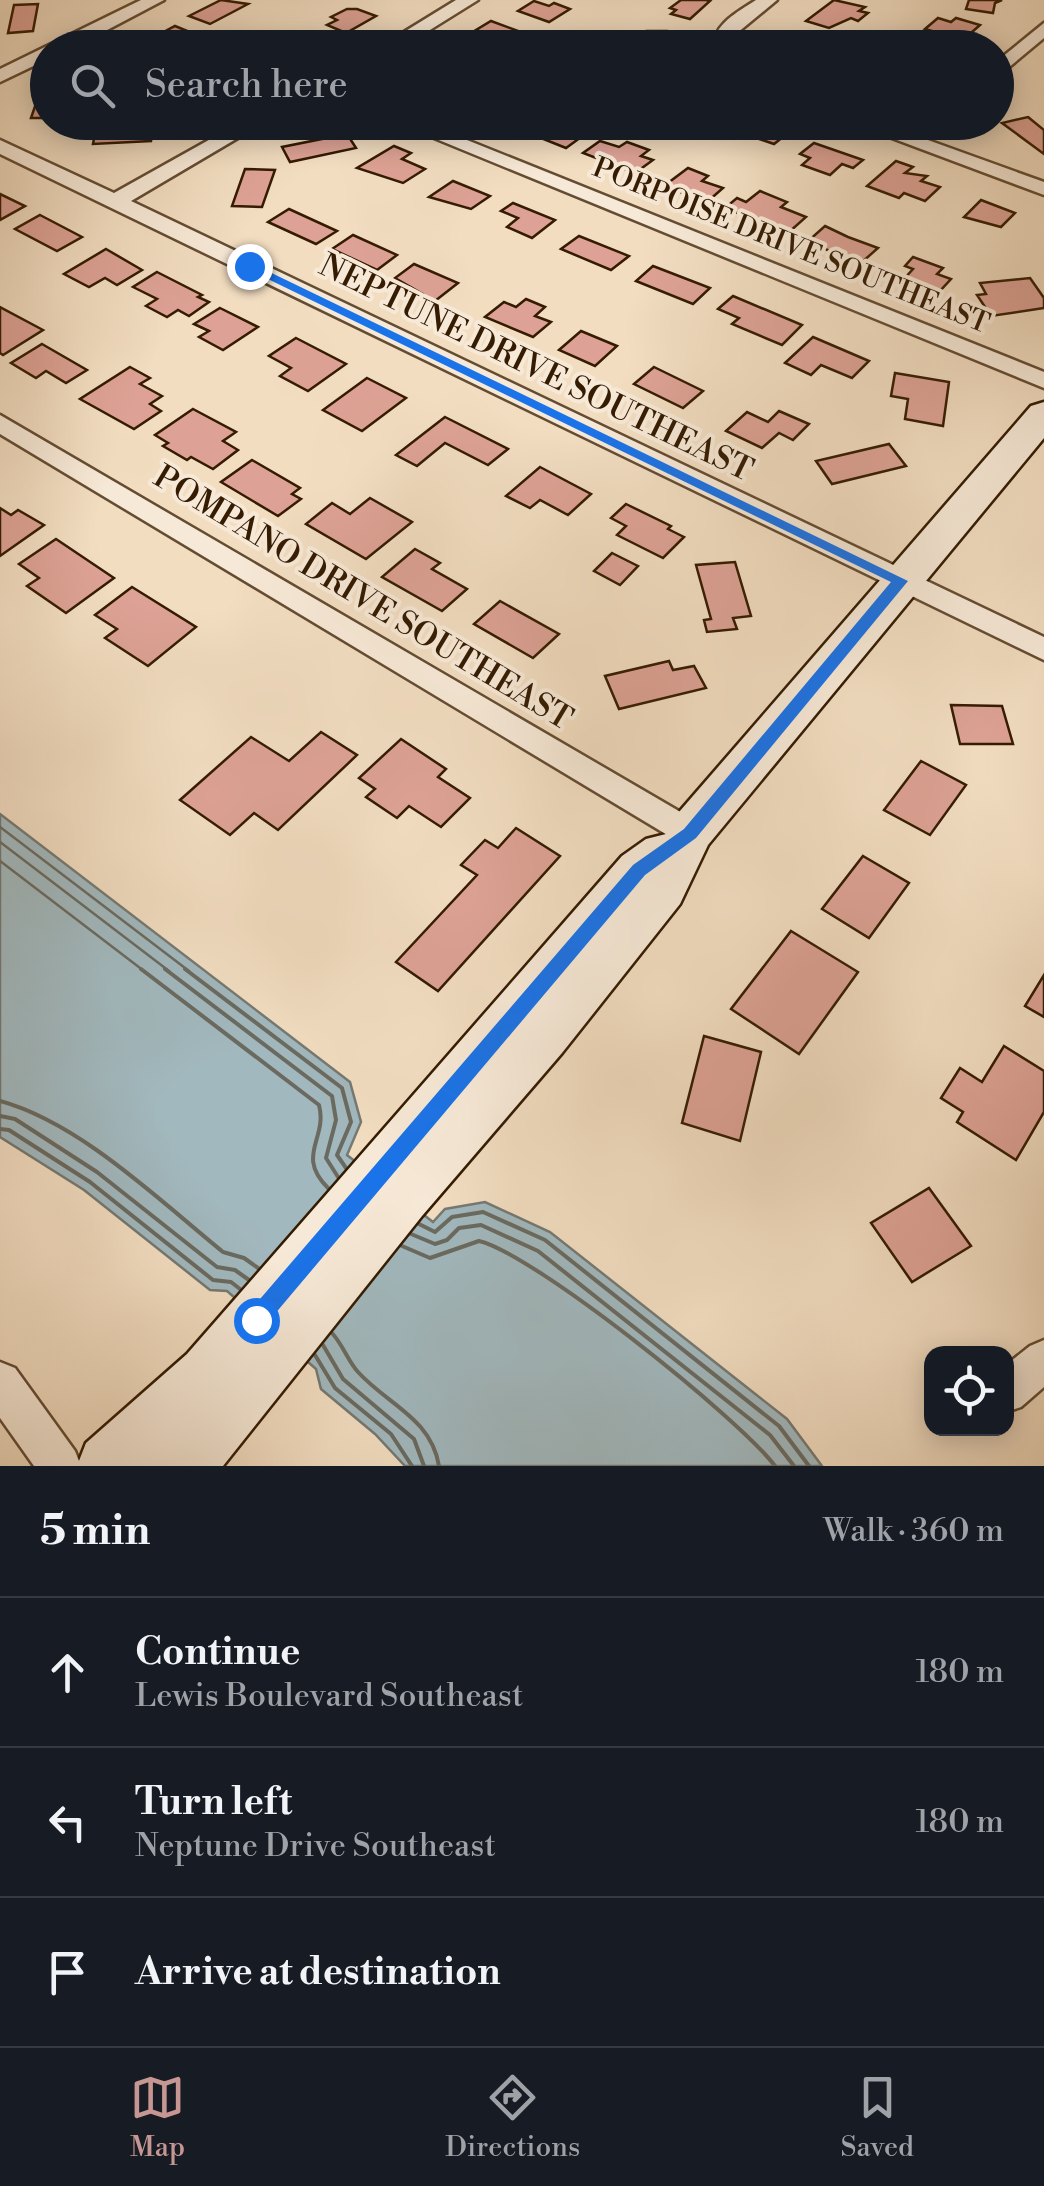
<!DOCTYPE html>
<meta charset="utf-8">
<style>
body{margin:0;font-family:"Libre Bodoni",serif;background:#20242c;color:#f1f3f6}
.controls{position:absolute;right:30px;bottom:30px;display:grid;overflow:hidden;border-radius:20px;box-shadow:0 5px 25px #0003}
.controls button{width:90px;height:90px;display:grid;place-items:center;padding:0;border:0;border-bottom:2px solid #363941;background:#171b24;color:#f1f3f6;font:50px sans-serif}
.stop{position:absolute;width:30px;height:30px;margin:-22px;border:8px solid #1a73e8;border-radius:50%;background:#fff}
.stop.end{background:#1a73e8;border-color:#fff;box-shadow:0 2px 10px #0008}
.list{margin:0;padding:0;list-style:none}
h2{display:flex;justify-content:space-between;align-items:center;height:130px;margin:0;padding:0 40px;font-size:42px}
h2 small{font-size:32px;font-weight:400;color:#9ea1a6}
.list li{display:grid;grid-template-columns:65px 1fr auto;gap:30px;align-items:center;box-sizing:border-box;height:150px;padding:0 40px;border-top:2px solid #363941}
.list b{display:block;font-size:38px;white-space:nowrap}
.list p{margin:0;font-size:32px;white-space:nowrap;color:#9ea1a6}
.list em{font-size:32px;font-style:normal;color:#9ea1a6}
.icon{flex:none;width:55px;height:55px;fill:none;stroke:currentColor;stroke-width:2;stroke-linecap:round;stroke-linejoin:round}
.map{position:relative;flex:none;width:1044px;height:1466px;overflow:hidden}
.search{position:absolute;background:#171b24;box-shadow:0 5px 25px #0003;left:30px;right:30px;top:30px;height:110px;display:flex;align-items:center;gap:25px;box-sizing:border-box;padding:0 35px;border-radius:55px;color:#9ea1a6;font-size:38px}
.sheet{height:580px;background:#171b24}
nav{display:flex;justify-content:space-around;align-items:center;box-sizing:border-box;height:140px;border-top:2px solid #363941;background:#171b24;font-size:28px;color:#9ea1a6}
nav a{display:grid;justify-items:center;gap:5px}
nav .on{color:#c59692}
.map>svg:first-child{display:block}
</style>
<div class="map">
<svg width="1044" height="1466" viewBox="0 0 1044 1466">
<rect width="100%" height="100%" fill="#f2ddc1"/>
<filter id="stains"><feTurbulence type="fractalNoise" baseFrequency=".002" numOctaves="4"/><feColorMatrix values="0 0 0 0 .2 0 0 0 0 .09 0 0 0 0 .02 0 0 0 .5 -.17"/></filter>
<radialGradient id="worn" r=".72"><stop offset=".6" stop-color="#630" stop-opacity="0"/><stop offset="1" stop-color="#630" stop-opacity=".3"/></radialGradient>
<polygon fill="#a1b8be" stroke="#757973" stroke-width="2.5" points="0,814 350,1082 361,1122 347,1155 433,1222 445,1209 485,1202 550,1232 787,1419 822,1466 405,1466 375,1434 321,1389 316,1369 227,1291 210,1290 84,1190 0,1137"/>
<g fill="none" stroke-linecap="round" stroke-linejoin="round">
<g stroke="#6a6a60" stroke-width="2.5">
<polyline points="0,827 189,971"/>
<polyline points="0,842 169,971"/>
<polyline points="0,861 144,971"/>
</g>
<g stroke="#6a6a60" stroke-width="4">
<path d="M141 969 319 1105C328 1139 295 1155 328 1188"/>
<polyline points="165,969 332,1096 336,1120 326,1158 338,1177"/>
<polyline points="185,969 342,1088 351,1122 337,1155 346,1168"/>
<path d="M0 1101C80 1123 159 1200 223 1252L244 1258 258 1268"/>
<polyline points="0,1116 15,1119 97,1172 217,1267 235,1270 249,1280"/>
<polyline points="0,1129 9,1130 90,1182 213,1280 231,1282 240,1289"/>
<polyline points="419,1224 435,1232 452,1217 483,1212 545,1240 779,1426 809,1466"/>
<polyline points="411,1234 435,1244 447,1240 459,1228 481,1225 538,1251 770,1435 794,1466"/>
<path d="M402 1246 430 1258 479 1241C534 1254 739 1418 775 1466"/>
<path d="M332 1333C343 1345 348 1361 358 1372 388 1405 431 1418 439 1466"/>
<polyline points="323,1345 343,1379 414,1439 424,1466"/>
<polyline points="315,1355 335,1388 391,1434 412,1466"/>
</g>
</g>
<g fill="#dda295" stroke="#341b02" stroke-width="2.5">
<polygon points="221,0 248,4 210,24 189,16"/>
<polygon points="681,0 706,0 710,1 690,19 671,14 676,10 670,8"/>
<polygon points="834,0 865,7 859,11 868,13 858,21 851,18 829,28 806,21"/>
<polygon points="969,0 1002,0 995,3 993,13 966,9"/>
<polygon points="534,1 549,6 554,3 570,9 549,22 518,11"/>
<polygon points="38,4 33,31 8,33 14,5"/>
<polygon points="347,9 357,9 376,16 346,33 327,25 337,20 331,17"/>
<polygon points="938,18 951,22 956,18 980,25 963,40 925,29"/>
<polygon points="491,21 521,32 495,48 459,48 484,33 476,30"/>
<polygon points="175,26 197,35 174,48 145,42"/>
<polygon points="647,31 667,31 667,48 595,48 595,34 647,35"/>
<polygon points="812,34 816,40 826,39 833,48 780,48 774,38"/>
<polygon points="48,88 48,118 31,118 41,89"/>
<polygon points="1028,117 1044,130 1044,154 1002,123"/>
<polygon points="116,122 154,122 151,141 93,144 96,128 116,127"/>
<polygon points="551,122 572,122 577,125 570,130 584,135 566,148 536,136"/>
<polygon points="756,122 765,122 788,133 774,144 742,133"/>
<polygon points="347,134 356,148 290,162 282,147"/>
<polygon points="600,141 619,147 627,142 649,150 641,156 653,160 635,173 583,153"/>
<polygon points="814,143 863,160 853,168 842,164 830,175 802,165 810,158 800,154"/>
<polygon points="394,146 411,153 402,159 425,169 403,183 357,168"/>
<polygon points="896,161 913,167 905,173 927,176 921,181 940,187 925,201 904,193 899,198 867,186"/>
<polygon points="688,168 708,176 702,181 723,188 707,202 664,186"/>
<polygon points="245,169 275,170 262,207 232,206"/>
<polygon points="453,181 490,196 471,209 429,197"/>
<polygon points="760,191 787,202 781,207 806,217 788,233 725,208 737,198 746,202"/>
<polygon points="0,194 25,206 0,220"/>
<polygon points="981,200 1015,213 1001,227 964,217"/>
<polygon points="513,203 555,220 532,238 507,227 518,218 501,211"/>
<polygon points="289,209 337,231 316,244 268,222"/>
<polygon points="40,215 82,237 57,251 15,229"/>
<polygon points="825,226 848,237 878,248 861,263 807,242"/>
<polygon points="353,235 397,255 377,270 332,249"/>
<polygon points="579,236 629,256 611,270 561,249"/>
<polygon points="106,249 142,270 117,285 105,278 89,287 64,274"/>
<polygon points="913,257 943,268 937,274 951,279 938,293 903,280 913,269 905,266"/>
<polygon points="414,264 458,283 435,301 395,278"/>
<polygon points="653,266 710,288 693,304 636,281"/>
<polygon points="157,272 202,295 198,297 209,302 189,316 178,310 167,317 146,306 157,299 133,287"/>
<polygon points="1030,278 1044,298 1044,308 991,316 977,295 986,294 980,283"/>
<polygon points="733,296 802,325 782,345 732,324 739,318 718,309"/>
<polygon points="526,299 545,307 535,316 551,322 533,337 485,317 504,302 516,307"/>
<polygon points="0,307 43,330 3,355 0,353"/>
<polygon points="220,308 258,327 223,350 199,337 209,331 194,324"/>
<polygon points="581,331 617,346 595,366 559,350"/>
<polygon points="813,337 869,361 852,378 821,365 811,375 785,363"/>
<polygon points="296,338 346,364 308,391 280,376 291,368 269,356"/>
<polygon points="42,344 87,370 66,383 46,371 36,378 11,363"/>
<polygon points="130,367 150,378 140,384 162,396 150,404 161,411 134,429 80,399"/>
<polygon points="654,367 703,391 683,408 634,384"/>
<polygon points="895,373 949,382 943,426 905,419 908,399 891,396"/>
<polygon points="367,378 406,398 362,431 323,410"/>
<polygon points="193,409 236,432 223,441 238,450 213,469 191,457 187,460 163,446 168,443 155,435"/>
<polygon points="779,411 809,424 793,440 779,433 762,448 726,431 747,412 768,422"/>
<polygon points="445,417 508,449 488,465 445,443 417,466 396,455"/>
<polygon points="889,444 906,466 832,484 816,461"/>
<polygon points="252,460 300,488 292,494 301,499 278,516 221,482"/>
<polygon points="540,467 591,494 568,515 540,500 530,508 506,496"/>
<polygon points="370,498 412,522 366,559 306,524 332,503 350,514"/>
<polygon points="626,504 671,526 668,529 684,537 663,558 617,535 626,526 611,518"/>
<polygon points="0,508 11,515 18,510 44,525 0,556"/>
<polygon points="56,539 114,578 66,613 27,586 39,578 19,564"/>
<polygon points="415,549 440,563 432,569 467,589 442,611 382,577"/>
<polygon points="612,553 638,566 620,585 594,571"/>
<polygon points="735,562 751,616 733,618 737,629 707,632 704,620 711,619 696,565"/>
<polygon points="132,587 196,627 148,666 105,638 117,629 95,615"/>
<polygon points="500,601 559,634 533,658 474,624"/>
<polygon points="669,661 673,670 694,666 706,688 619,709 605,676"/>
<polygon points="951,705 1002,706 1013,744 960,744"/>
<polygon points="321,732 357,755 278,830 254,813 230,835 180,800 251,737 289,761"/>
<polygon points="401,739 446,769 438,777 470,798 441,827 409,806 397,818 366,797 375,789 359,778"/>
<polygon points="921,761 966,785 930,835 884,810"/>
<polygon points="516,828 560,856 438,991 396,962 477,875 461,865 485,840 498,848"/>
<polygon points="863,856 909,883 869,938 822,909"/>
<polygon points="791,931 858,972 799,1054 731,1009"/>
<polygon points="1044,975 1044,1017 1025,1006"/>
<polygon points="704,1036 761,1052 740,1141 682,1123"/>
<polygon points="1004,1046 1044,1071 1044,1112 1016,1160 957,1122 963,1112 941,1098 960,1068 982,1082"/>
<polygon points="929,1188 971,1246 912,1282 871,1223"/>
</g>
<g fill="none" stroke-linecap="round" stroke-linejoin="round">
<g stroke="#644c32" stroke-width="5">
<g id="street">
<polygon points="141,0 164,0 73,48 48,48 48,59 0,82 0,69"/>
<polygon points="456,0 478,0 401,48 378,48"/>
<path d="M756 0H777L731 38V48H713C713 24 738 12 756 0Z"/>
<polygon points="1044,23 1044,38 996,78 996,62"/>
<polygon points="241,122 265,122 131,201 1044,637 1044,660 0,154 0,140 114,193"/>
<polygon points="395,122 422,122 1044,372 1044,388"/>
<polygon points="849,122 878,122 1044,182 1044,195"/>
<polygon points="0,415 701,824 706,833 701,842 690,846 679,842 0,434"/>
<polygon points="1044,1340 1044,1387 1021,1407 1006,1412 1006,1365 1030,1346"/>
<polygon points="0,1362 15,1368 75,1451 81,1466 34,1466 0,1418"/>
</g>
</g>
<g stroke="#341b02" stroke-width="5">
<polygon id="secondary" points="1044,402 1044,438 708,845 680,904 562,1053 422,1216 223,1466 77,1466 86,1443 187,1354 622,856 646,839 666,834 673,819 1031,406"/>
</g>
<use href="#street" fill="#f7e9d7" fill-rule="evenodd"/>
<use href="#secondary" fill="#f7e9d7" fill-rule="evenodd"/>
</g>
<polygon fill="#1a73e8" points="249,262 908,581 696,838 645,875 263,1328 256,1331 248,1328 245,1320 248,1313 633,865 684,829 891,582 245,268"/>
<g text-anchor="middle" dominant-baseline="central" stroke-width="8" stroke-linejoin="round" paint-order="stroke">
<g font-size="28" fill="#341b02" stroke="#f7e9d7">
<text transform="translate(791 246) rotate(22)">PORPOISE DRIVE SOUTHEAST</text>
</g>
<g font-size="32" fill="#341b02" stroke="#f7e9d7">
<text transform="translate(536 368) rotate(26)">NEPTUNE DRIVE SOUTHEAST</text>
<text transform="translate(363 598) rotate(31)">POMPANO DRIVE SOUTHEAST</text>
</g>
</g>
<rect width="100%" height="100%" filter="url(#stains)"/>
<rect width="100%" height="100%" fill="url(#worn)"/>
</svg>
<div class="controls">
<button><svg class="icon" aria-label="locate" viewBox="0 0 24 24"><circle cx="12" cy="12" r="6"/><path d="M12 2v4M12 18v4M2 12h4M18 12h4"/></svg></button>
</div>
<div class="stop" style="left:256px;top:1320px"></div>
<div class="stop end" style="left:249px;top:266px"></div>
<div class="search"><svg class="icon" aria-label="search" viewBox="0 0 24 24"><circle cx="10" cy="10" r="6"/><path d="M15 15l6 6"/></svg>Search here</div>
</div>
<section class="sheet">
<h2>5 min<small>Walk · 360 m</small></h2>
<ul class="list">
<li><svg class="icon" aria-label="ahead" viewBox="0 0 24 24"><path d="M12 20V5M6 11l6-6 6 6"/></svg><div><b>Continue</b><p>Lewis Boulevard Southeast</p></div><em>180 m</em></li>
<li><svg class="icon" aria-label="left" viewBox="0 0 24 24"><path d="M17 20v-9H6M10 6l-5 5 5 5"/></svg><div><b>Turn left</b><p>Neptune Drive Southeast</p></div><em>180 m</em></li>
<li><svg class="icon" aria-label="arrive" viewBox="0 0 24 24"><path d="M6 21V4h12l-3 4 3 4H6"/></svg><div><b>Arrive at destination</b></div></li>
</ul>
</section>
<nav>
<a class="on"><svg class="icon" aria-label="map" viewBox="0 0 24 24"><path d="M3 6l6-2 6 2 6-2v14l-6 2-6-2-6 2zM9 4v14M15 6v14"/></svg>Map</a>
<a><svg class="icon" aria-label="directions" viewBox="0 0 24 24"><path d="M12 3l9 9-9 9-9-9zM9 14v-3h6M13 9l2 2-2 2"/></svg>Directions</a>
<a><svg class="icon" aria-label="saved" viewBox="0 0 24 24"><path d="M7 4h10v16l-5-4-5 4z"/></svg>Saved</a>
</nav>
